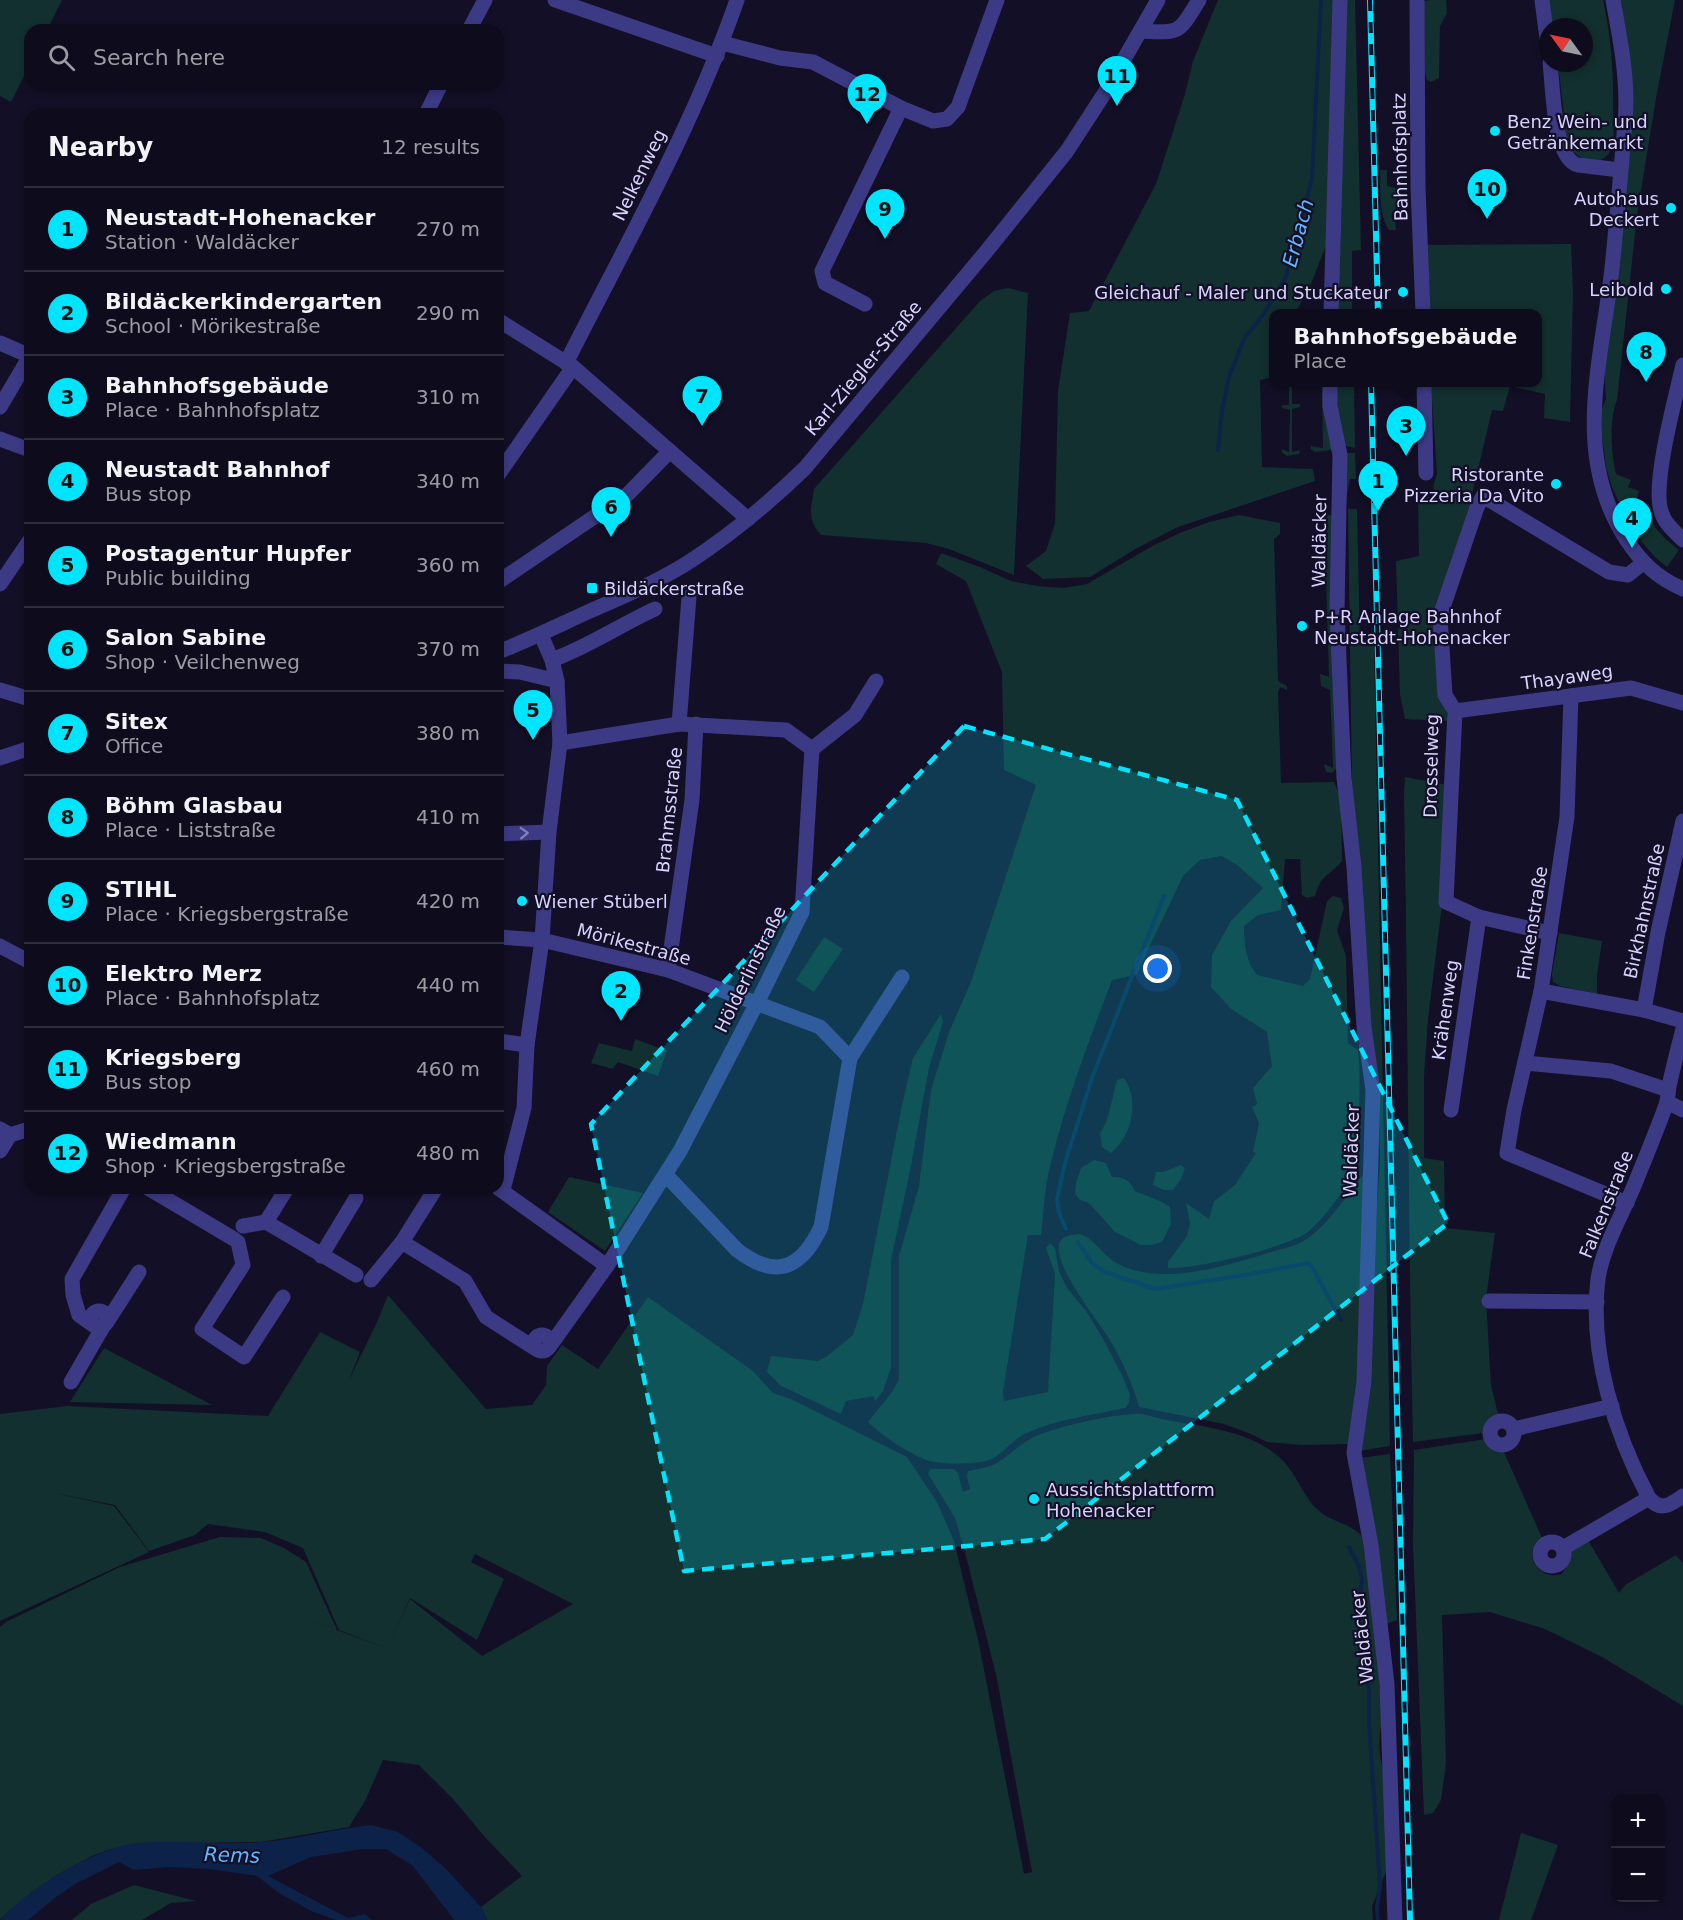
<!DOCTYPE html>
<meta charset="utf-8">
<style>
body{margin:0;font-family:"DejaVu Sans",sans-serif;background:#171425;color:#f1f3f6}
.controls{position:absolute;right:18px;bottom:18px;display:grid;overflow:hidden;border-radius:12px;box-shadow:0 3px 9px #0003}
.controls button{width:54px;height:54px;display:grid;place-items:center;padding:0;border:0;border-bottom:2px solid #2e2b3b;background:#0e0b1c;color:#f1f3f6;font:30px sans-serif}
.compass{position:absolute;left:1539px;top:18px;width:54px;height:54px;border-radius:50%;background:#0e0b1c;box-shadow:0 3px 9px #0003;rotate:303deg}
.you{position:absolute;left:1158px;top:969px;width:21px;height:21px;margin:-15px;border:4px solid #fff;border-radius:50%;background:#1a73e8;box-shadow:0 0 0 9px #1a73e833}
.badge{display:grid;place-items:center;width:39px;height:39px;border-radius:50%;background:#00e5ff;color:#111;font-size:20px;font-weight:700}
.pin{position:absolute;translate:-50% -50px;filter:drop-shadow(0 2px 3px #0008)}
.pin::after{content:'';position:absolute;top:32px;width:21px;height:18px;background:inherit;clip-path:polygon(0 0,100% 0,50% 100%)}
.popup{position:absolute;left:1269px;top:309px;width:273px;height:78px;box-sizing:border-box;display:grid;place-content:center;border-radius:12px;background:#0e0b1c;filter:drop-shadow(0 2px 4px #0005);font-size:20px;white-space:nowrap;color:#9b9ba3}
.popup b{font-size:22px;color:#f1f3f6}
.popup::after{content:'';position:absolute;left:50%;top:100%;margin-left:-12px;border:12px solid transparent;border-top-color:#0e0b1c}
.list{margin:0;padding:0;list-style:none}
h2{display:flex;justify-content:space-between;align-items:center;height:78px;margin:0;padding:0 24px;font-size:26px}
h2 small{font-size:20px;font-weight:400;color:#9b9ba3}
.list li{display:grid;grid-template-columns:39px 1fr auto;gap:18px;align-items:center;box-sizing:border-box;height:84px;padding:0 24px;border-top:2px solid #2e2b3b}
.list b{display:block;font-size:22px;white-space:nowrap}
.list p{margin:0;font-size:20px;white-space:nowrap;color:#9b9ba3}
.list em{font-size:20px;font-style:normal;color:#9b9ba3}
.icon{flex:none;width:33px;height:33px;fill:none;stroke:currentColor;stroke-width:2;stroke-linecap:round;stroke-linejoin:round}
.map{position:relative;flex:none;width:1683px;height:1920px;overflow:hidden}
.search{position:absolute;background:#0e0b1c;box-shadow:0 3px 9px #0003;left:24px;top:24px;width:480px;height:66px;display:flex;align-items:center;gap:15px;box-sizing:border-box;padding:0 21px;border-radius:18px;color:#9b9ba3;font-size:22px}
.panel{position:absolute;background:#0e0b1c;box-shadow:0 3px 9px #0003;left:24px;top:108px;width:480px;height:1086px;border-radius:18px}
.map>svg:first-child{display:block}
</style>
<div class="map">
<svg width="1683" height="1920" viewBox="0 0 1683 1920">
<rect width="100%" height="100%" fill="#130f26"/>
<g fill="#12302f" fill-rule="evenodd">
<polygon points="0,0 62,0 47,30 30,30 30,64 11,102 0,96"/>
<polygon points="1218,0 1337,0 1326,246 1308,291 1295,313 1274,314 1274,350 1272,355 1270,378 1260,380 1262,467 1313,469 1315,481 1178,527 1137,548 1090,577 1043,579 1026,566 1046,551 1055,523 1058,391 1070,313 1089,311 1156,184 1185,94 1193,61"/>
<polygon points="1343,0 1355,0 1361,250 1352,251 1352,313 1336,314"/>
<polygon points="1431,0 1446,0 1447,13 1440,26 1439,78 1431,82 1427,80 1425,72 1424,1"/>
<path d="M1549 0H1603C1612 40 1614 79 1613 120 1613 129 1615 140 1612 148 1608 157 1600 163 1590 160 1578 158 1571 151 1567 141L1558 63H1584V27H1553Z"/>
<path d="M1620 0H1675L1656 98 1637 215 1617 400C1609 419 1611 454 1616 474L1631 480 1628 487 1639 491 1635 505 1647 509C1651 527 1665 539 1679 550L1667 567 1655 557 1633 532 1621 507 1612 487 1606 467 1602 435V409L1606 399 1604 369 1618 237Z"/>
<path d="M1387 170V186L1396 188 1397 199 1409 197 1392 213 1391 217 1395 220 1396 230H1389C1378 213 1381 191 1380 170Z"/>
<polygon points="1571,244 1573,291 1570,422 1544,418 1545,394 1510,386 1503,411 1492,410 1469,507 1447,573 1440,687 1449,721 1405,719 1400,694 1396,561 1419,556 1418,497 1433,497 1434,483 1437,474 1431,383 1538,382 1538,314 1429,313 1427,245"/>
<path d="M1008 288 1028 293 1014 575 949 549 926 543 821 535C807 520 811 508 814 489L980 301 994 291Z"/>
<polygon points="1289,383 1292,383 1292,404 1300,404 1300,407 1292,409 1292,452 1300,450 1299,454 1287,456 1282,453 1282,449 1289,452 1290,410 1282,408 1282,405 1289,405"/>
<polygon points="1322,383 1325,383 1333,446 1331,450 1315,452 1311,449 1311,446 1323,448"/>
<polygon points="1336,383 1354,383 1355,448 1342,445 1338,416"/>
<polygon points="1343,453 1355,453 1356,479 1350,479 1346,500"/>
<polygon points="1348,509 1357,509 1360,644 1374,645 1390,1446 1359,1451 1380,1163 1379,1093 1370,1029 1352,783"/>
<path d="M1239 515 1280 523V534L1274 539 1278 681 1287 686V690L1280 687 1278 691 1281 783 1334 782 1341 798 1342 861C1337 868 1330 871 1324 878 1319 883 1317 890 1315 896L1307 898 1302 895 1300 859H1285L1281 910 1258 915 1244 926C1244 943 1246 962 1257 975L1303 986 1310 979 1327 901 1333 896 1341 898 1344 908 1337 930 1346 956 1348 1043 1358 1050C1361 1076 1359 1101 1359 1128 1359 1138 1361 1150 1358 1160 1355 1178 1321 1224 1305 1234 1280 1249 1197 1269 1168 1268V1262L1187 1236 1190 1223 1186 1203 1209 1219 1214 1201 1235 1185 1256 1153 1253 1152 1259 1123 1252 1107 1257 1104 1253 1088 1272 1066 1267 1032 1231 1009 1211 987 1212 955 1231 921 1263 888 1237 865 1222 856 1200 860 1183 876 1136 975 1112 980C1089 1041 1065 1103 1050 1167 1044 1189 1044 1213 1041 1235H1028L1003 1392 1004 1401 1048 1392 1055 1274 1046 1248 1050 1243 1055 1248 1059 1271 1067 1288 1086 1311 1102 1337 1122 1375 1130 1395 1129 1403 1125 1408C1093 1415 1057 1419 1027 1433 1014 1438 1006 1451 994 1458 982 1465 939 1465 926 1460 907 1452 883 1437 868 1422L892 1392 899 1379V1256L919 1186 931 1090 949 1032 971 982 1036 785 1004 770 1002 672 966 581 936 564 941 553 980 567 1011 581 1038 586 1063 588 1087 584 1154 545 1180 533 1209 522Z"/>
<polygon points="1325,515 1331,515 1333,518 1338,767 1332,773 1326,772 1324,764 1333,768 1330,690 1321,686 1320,674 1329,677 1326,579 1318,574 1318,563 1327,566 1327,521 1318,520 1320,517"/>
<path d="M1405 777 1448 785 1442 905 1428 1019 1424 1077V1158L1444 1161 1445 1228 1495 1233 1486 1299 1491 1385 1498 1414 1489 1420 1483 1433 1413 1442C1408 1226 1408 1009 1404 793Z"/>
<polygon points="1559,933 1602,941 1597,975 1597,994 1560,986 1553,982 1552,974"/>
<polygon points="824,937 843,949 814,992 796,980"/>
<polygon points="941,1014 943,1022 929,1068 910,1171 891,1260 891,1368 883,1391 875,1401 874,1396 846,1401 841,1414 781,1386 767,1372 771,1356 818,1361 826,1357 853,1335 863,1304 902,1105 913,1058"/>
<polygon points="635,1039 667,1051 658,1076 618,1062 613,1069 591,1063 599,1043 632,1051"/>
<path d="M1124 1078C1140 1101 1132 1136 1111 1153L1102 1147 1100 1134 1107 1120 1117 1080Z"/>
<path d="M1094 1160 1106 1163 1112 1177C1124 1177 1130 1180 1135 1191L1160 1201 1170 1207 1171 1224 1162 1242 1152 1245H1141L1115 1232 1089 1203 1080 1200 1075 1194 1076 1183 1081 1168Z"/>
<polygon points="1181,1165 1185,1168 1181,1179 1173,1190 1164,1190 1153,1185 1156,1172 1163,1172"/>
<path d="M1365 1172 1362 1338 1349 1444 1301 1445 1267 1442 1251 1434 1224 1424 1139 1407C1133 1384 1122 1361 1110 1340 1102 1326 1036 1246 1067 1236 1070 1235 1077 1234 1080 1234 1092 1237 1102 1253 1112 1260 1153 1289 1227 1266 1271 1252 1282 1249 1296 1246 1305 1240 1327 1227 1349 1192 1365 1172Z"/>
<polygon points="569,1177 643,1193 605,1251 548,1212"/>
<path d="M388 1295 486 1409 532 1405 546 1385 547 1366 562 1345 598 1369 648 1297 753 1371 773 1393 791 1399 907 1457 937 1502 954 1541 979 1644 1024 1874 1032 1872 997 1679 965 1552 955 1518 928 1474 930 1469H954L958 1473 963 1492 970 1489 967 1476 968 1471C977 1469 987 1468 995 1464 1012 1455 1021 1441 1041 1434 1066 1425 1108 1415 1135 1414 1145 1413 1155 1418 1166 1420 1204 1427 1247 1430 1278 1456 1296 1471 1302 1496 1319 1511 1332 1522 1350 1523 1362 1536L1377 1643 1382 1722C1378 1738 1378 1758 1385 1774L1388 1867 1372 1906 1373 1920H487L481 1907 522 1876 484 1836 454 1800 419 1765 383 1760 365 1801 349 1827 261 1842 135 1844 108 1850 92 1856 57 1875 20 1902 0 1919V1627L6 1622 120 1567 220 1537 261 1538 284 1548 306 1562 337 1630 248 1597 388 1649 339 1630 303 1548 265 1532 208 1524 195 1535 149 1551 115 1505 54 1493 114 1506 149 1552 0 1621V1414L67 1406 268 1416 320 1332 360 1352 349 1380 378 1320ZM475 1554 573 1604 482 1656 410 1599 390 1643 410 1598 477 1640 504 1579 471 1562Z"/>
<polygon points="104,1348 212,1405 70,1402"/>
<path d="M1486 1439 1494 1450 1504 1452 1542 1538C1520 1551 1538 1582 1562 1574L1568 1564 1572 1549 1588 1540 1619 1593 1625 1585 1676 1555 1683 1563V1706L1602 1657 1545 1629 1490 1612 1442 1615 1446 1763 1441 1800 1433 1813 1424 1815 1413 1544 1414 1450Z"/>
<polygon points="1390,1454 1397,1620 1386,1624 1360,1458"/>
<polygon points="1521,1833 1558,1845 1531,1920 1499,1920"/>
<polygon points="134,1885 196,1901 171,1903 142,1920 72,1920 91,1904"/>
</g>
<path fill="#0c2248" d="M371 1825 398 1832 423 1849 446 1869 481 1907 487 1920H454L413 1866 386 1849H363L311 1857 268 1876 348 1918 365 1914 372 1920H336L311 1911 279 1893 257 1876 209 1869 170 1867 134 1870 119 1862 77 1883 56 1897 28 1920H0C28 1889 96 1847 138 1843 179 1839 221 1846 262 1842 299 1839 334 1829 371 1825Z"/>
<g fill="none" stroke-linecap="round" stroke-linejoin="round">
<g stroke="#0c2248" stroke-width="4">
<polyline points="1218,450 1222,411 1229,377 1244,339 1265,312 1286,277 1312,179 1321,0"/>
<polyline points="1066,1229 1059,1213 1057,1199 1065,1163 1093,1075 1164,896"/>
<polyline points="1078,1242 1092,1263 1105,1272 1156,1289 1251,1274 1308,1263 1312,1267 1341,1320"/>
<polyline points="1349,1547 1358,1564 1362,1579 1360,1593 1356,1608 1356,1620 1365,1640 1362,1650 1369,1689 1369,1722 1380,1886 1377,1907 1378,1920"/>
</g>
<g stroke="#3d3a85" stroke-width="15">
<polyline points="555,0 717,56"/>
<polyline points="1417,0 1418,187 1423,314"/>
<polyline points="1542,0 1548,46"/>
<path d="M1613 0C1620 39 1629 82 1625 122 1621 171 1617 220 1612 268 1602 360 1571 454 1626 539 1641 562 1657 578 1683 589"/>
<polyline points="469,30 485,0"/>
<path d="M1141 31C1181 33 1178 34 1199 0"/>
<polyline points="722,43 780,58 813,62 901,108 933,121 947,119 958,107 997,0"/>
<path d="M1550 63C1553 85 1553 159 1578 165L1620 170"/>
<polyline points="426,114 441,84"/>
<polyline points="865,304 825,283 822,271 901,108"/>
<polyline points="1331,314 1340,0"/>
<polyline points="498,320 573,367 748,519"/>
<polyline points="0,343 30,356"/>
<path d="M566 363C626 245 694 124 737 0"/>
<path d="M1683 365C1676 396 1652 483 1661 511 1664 523 1674 531 1683 540"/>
<polyline points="1330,382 1330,406 1340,455 1337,611 1344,778 1354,867 1364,1027 1373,1090 1364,1381 1354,1453 1371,1545 1387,1684 1395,1920"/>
<polyline points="1424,382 1426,473"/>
<polyline points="0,407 30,356"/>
<polyline points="0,439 30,450"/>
<polyline points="498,475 573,367"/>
<polyline points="498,582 628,494 670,451"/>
<polyline points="0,584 30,540"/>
<path d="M498 652C529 640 559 625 590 611 624 596 660 581 692 560 733 533 770 502 805 468L985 253 1067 151 1104 94 1158 0"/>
<path d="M552 660C588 647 620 625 655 609"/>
<polyline points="498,671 520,672 557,681"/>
<polyline points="0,690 30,699"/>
<polyline points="1571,696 1567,817 1541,991 1514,1110 1507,1153 1627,1203"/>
<polyline points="1455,711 1631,688 1683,703"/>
<polyline points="679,724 689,597"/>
<polyline points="560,743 679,724 786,730 812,749"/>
<polyline points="0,758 30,748"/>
<polyline points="498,834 549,832"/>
<polyline points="1550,933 1479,917 1446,902 1455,711 1445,695 1440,616 1477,507 1483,496 1609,572 1628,575 1643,563"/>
<path d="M498 937 542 940 668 970 820 1027 850 1058 821 1227C801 1269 776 1280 737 1250L666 1175"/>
<polyline points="0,946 30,962"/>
<polyline points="668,970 692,800 696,724"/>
<polyline points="1541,991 1644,1010 1683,1021"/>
<polyline points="1644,1010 1658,932 1683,821"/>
<polyline points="498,1041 527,1045"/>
<polyline points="850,1058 902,977"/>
<polyline points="1525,1063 1611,1071 1668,1090"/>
<polyline points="1667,1102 1683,1110"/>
<polyline points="1451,1110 1479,917"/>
<polyline points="0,1129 10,1135 26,1130 30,1132"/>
<polyline points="0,1151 10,1135"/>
<polyline points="148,1188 234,1239"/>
<polyline points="498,1188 607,1266"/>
<polyline points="503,1190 524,1108 527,1045 542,940 549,832 560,743 557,681 552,660 541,635"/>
<polyline points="266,1222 287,1188"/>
<polyline points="243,1226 266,1222 356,1275"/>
<polyline points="238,1242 243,1265 202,1329 244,1357 283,1297"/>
<polyline points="402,1242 465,1281 486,1317 536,1349"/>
<polyline points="321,1256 356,1198"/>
<polyline points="371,1280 402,1242 436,1188"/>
<polyline points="1489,1301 1597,1302"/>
<circle cx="99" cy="1319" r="8"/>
<polyline points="107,1322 139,1272"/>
<polyline points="93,1325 79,1315 73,1295 72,1279 124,1188"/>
<circle cx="542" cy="1343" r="8"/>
<polyline points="550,1346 607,1266 680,1151 757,1003 802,912 812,749 855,715 876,681"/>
<polyline points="71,1382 104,1325"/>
<circle cx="1502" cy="1433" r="12"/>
<polyline points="1514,1429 1612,1406"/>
<path d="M1649 1498C1615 1434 1589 1353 1598 1279 1603 1245 1624 1212 1636 1181 1646 1156 1657 1130 1666 1105 1668 1099 1668 1093 1669 1087 1673 1067 1678 1048 1683 1029"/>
<circle cx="1552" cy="1554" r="12"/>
<path d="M1563 1548 1649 1498C1661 1512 1670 1505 1683 1496"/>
</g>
<g stroke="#00e5ff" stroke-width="6">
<g id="rail">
<polyline points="1370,0 1378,314"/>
<polyline points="1371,382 1410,1920"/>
</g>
</g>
<use href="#rail" stroke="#130f26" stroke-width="4" stroke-dasharray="11" stroke-linecap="butt"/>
</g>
<defs><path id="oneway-chevron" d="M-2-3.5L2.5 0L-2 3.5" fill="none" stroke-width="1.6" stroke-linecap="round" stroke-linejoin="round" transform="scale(1.5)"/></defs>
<use stroke="#837fbc" href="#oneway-chevron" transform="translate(524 833) rotate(-2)"/>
<path fill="#00e5ff" fill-opacity="0.2" stroke="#00e5ff" stroke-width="4.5" stroke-dasharray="12 8" stroke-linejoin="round" d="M964 726 1237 800 1448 1223 1045 1539 684 1571 591 1124Z"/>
<g fill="#00e5ff" stroke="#130f26" stroke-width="2">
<circle cx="1495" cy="131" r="6"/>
<circle cx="1671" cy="208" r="6"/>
<circle cx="1666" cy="289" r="6"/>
<circle cx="1403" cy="292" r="6"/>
<circle cx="1556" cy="484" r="6"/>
<rect x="586" y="582" width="12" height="12" rx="3"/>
<circle cx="1302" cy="626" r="6"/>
<circle cx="522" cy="901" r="6"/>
<circle cx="1034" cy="1499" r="6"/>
</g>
<g text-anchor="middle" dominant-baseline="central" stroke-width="4.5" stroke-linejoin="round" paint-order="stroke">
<g font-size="18" fill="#d9d4ff" stroke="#130f26" text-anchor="start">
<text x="1507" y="121">Benz Wein- und<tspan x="1507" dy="21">Getränkemarkt</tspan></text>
<text x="1659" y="198" text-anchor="end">Autohaus<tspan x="1659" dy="21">Deckert</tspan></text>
<text x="1654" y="289" text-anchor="end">Leibold</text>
<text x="1391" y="292" text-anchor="end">Gleichauf - Maler und Stuckateur</text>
<text x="1544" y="474" text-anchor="end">Ristorante<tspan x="1544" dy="21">Pizzeria Da Vito</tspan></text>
<text x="604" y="588">Bildäckerstraße</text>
<text x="1314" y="616">P+R Anlage Bahnhof<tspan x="1314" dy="21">Neustadt-Hohenacker</tspan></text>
<text x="534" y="901">Wiener Stüberl</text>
<text x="1046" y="1489">Aussichtsplattform<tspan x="1046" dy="21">Hohenacker</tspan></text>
</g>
<g font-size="18" fill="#d9d4ff" stroke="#130f26">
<text transform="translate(1400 157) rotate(-91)">Bahnhofsplatz</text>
<text transform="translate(639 175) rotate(-64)">Nelkenweg</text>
<text transform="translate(863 368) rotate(-50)">Karl-Ziegler-Straße</text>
<text transform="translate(1319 541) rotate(-89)">Waldäcker</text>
<text transform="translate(1567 677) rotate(-8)">Thayaweg</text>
<text transform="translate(1431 766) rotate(-89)">Drosselweg</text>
<text transform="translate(669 810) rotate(-84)">Brahmsstraße</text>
<text transform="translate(1644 911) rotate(-78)">Birkhahnstraße</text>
<text transform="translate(1532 923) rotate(-81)">Finkenstraße</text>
<text transform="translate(634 944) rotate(15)">Mörikestraße</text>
<text transform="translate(750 969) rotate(-64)">Hölderlinstraße</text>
<text transform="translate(1445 1010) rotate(-82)">Krähenweg</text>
<text transform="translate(1351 1151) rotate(-88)">Waldäcker</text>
<text transform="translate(1606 1204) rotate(-68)">Falkenstraße</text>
<text transform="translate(1362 1637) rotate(-96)">Waldäcker</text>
</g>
<g font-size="20" font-style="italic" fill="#62b6ff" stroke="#130f26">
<text transform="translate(1298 233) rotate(-75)">Erbach</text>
<text transform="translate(232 1855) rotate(2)">Rems</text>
</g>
</g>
</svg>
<div class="controls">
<button>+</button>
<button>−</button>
</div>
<svg class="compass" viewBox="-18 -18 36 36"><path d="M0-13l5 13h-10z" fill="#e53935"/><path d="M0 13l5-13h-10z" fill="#9b9ba3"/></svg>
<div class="you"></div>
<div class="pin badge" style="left:1378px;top:511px">1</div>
<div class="pin badge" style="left:621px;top:1021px">2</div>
<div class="pin badge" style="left:1406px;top:456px">3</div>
<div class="popup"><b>Bahnhofsgebäude</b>Place</div>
<div class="pin badge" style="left:1632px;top:548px">4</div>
<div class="pin badge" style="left:533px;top:740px">5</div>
<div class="pin badge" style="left:611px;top:537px">6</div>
<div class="pin badge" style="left:702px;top:426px">7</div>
<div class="pin badge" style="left:1646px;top:382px">8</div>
<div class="pin badge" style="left:885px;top:239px">9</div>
<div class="pin badge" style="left:1487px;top:219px">10</div>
<div class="pin badge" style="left:1117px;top:106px">11</div>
<div class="pin badge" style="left:867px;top:124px">12</div>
<div class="search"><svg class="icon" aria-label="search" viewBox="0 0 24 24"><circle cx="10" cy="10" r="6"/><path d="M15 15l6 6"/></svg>Search here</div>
<section class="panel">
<h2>Nearby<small>12 results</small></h2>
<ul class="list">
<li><span class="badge">1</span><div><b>Neustadt-Hohenacker</b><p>Station · Waldäcker</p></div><em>270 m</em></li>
<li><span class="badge">2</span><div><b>Bildäckerkindergarten</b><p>School · Mörikestraße</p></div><em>290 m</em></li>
<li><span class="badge">3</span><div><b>Bahnhofsgebäude</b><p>Place · Bahnhofsplatz</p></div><em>310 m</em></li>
<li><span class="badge">4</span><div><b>Neustadt Bahnhof</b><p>Bus stop</p></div><em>340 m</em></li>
<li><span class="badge">5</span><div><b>Postagentur Hupfer</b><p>Public building</p></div><em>360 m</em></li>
<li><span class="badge">6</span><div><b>Salon Sabine</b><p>Shop · Veilchenweg</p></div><em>370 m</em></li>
<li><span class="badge">7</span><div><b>Sitex</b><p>Office</p></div><em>380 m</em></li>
<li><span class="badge">8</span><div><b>Böhm Glasbau</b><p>Place · Liststraße</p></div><em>410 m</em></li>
<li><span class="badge">9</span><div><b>STIHL</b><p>Place · Kriegsbergstraße</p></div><em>420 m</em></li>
<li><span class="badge">10</span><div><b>Elektro Merz</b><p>Place · Bahnhofsplatz</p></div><em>440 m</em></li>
<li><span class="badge">11</span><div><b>Kriegsberg</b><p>Bus stop</p></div><em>460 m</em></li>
<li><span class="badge">12</span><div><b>Wiedmann</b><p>Shop · Kriegsbergstraße</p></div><em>480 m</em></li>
</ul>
</section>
</div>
